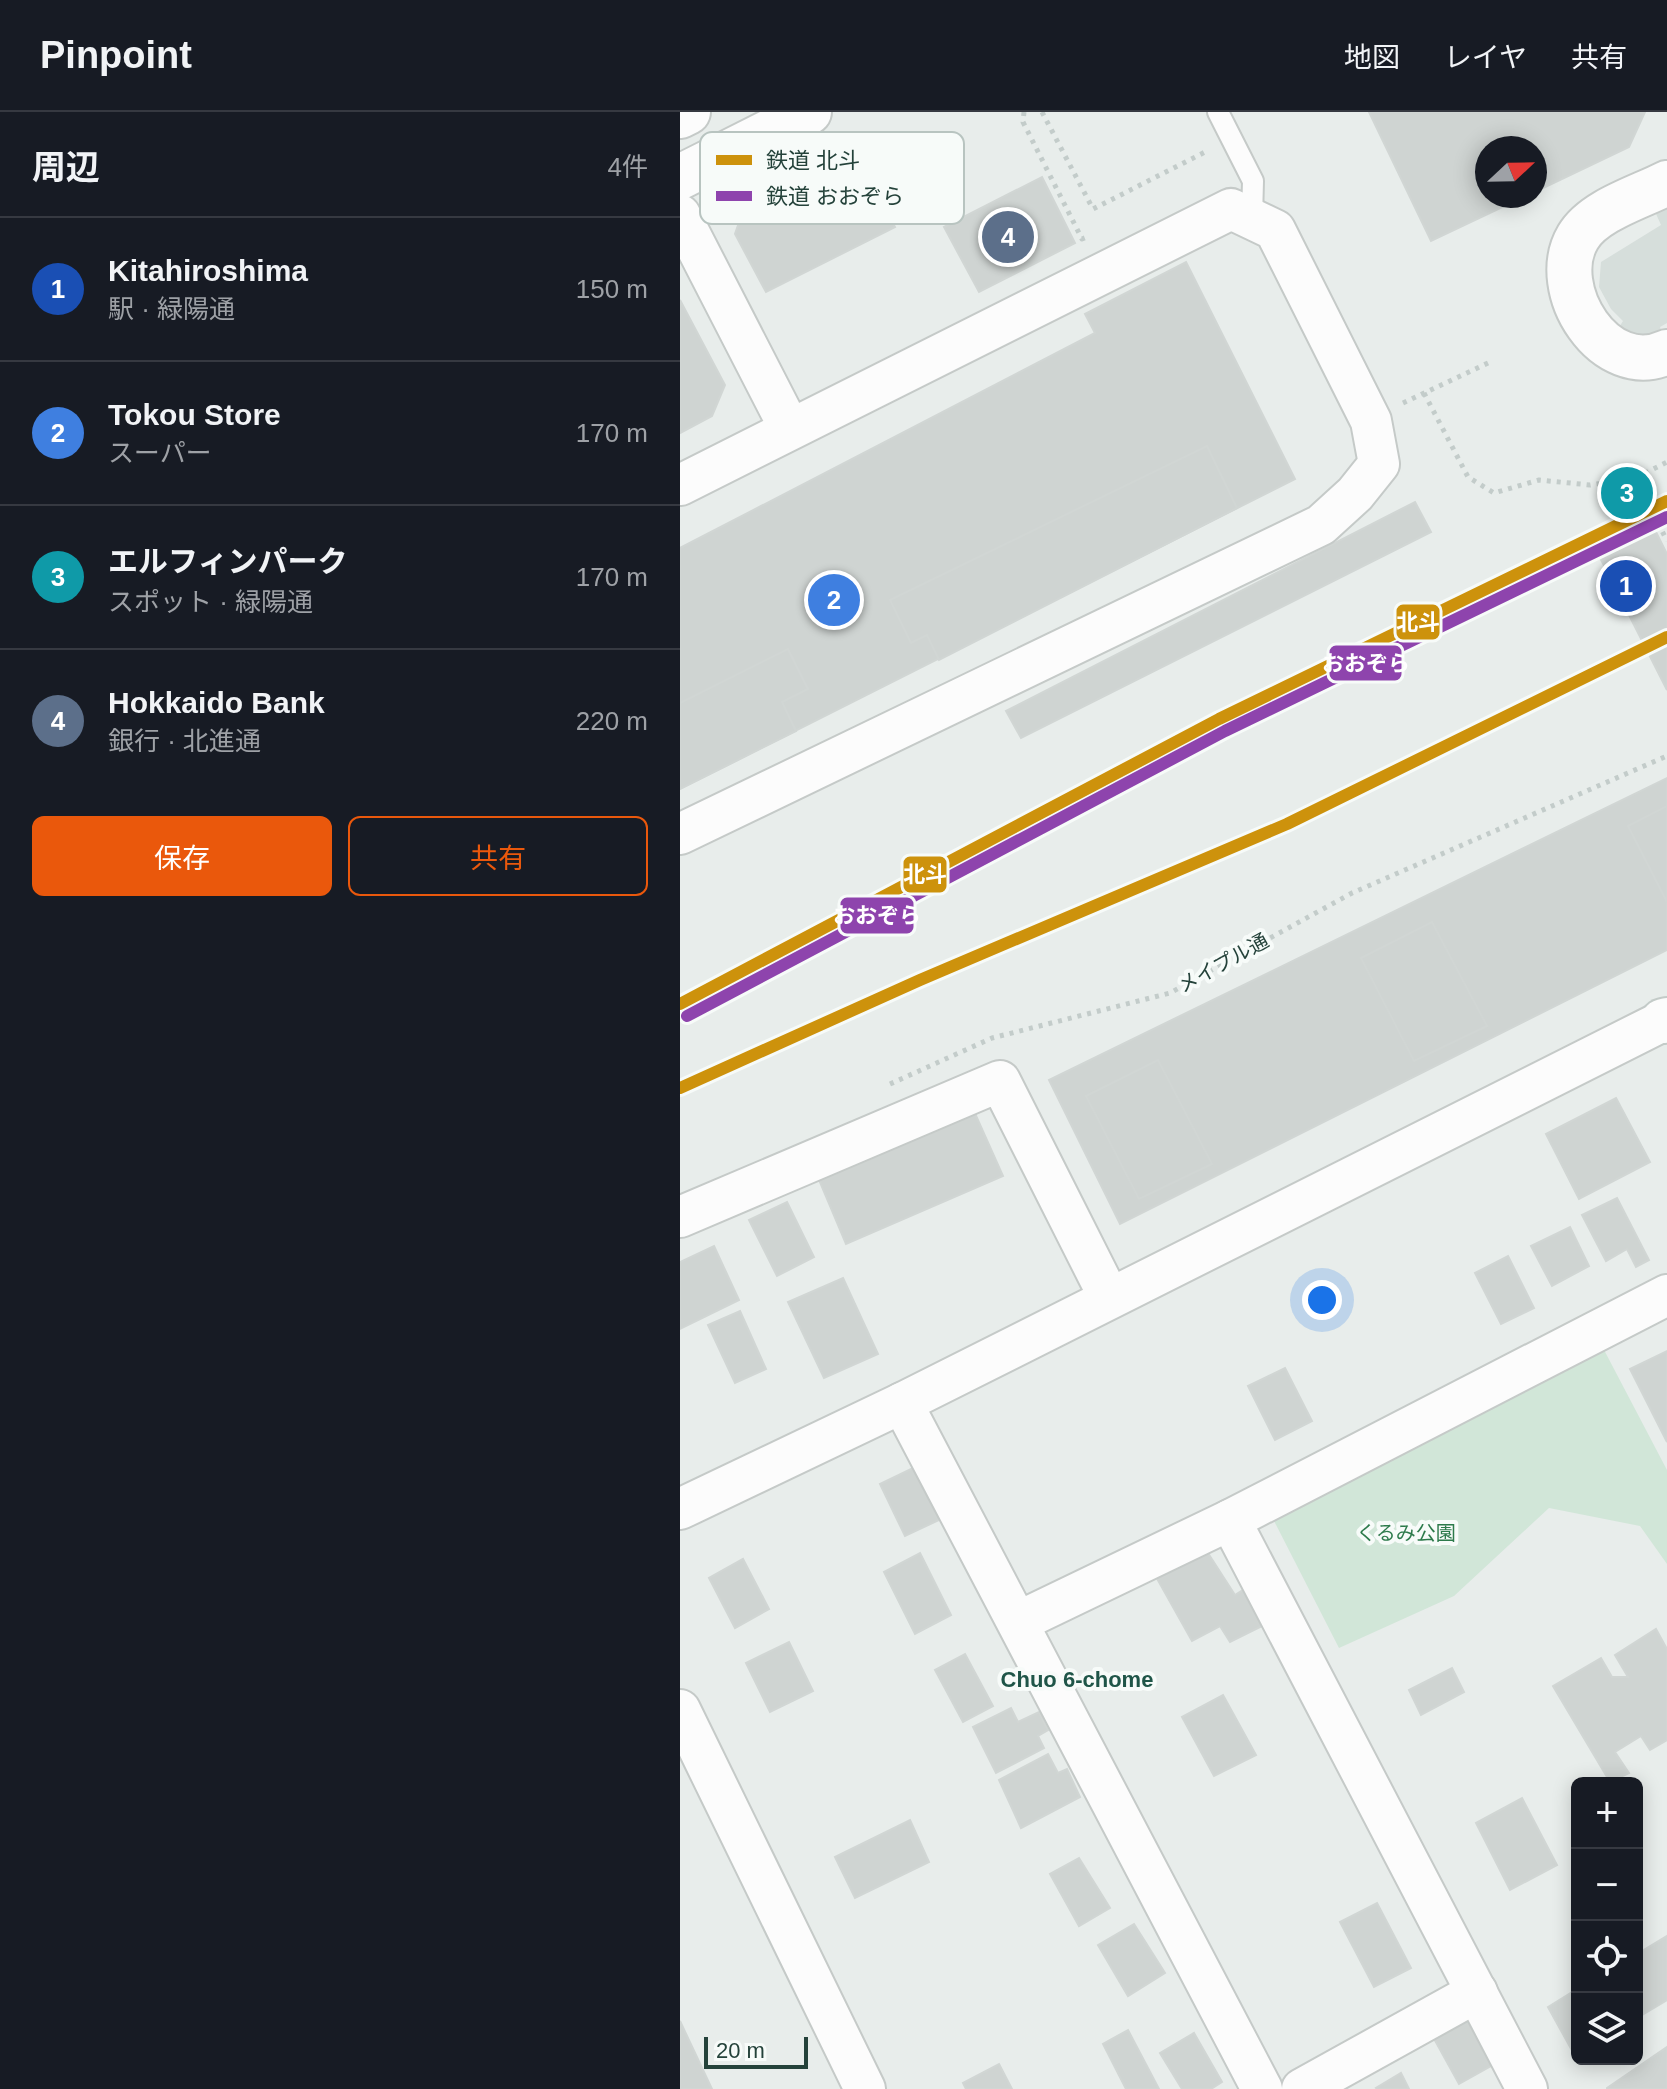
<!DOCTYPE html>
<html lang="ja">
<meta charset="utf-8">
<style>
body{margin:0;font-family:Helvetica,"Noto Sans JP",sans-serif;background:#20242c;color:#f1f3f6}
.controls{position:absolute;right:24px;bottom:24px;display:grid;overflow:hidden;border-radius:12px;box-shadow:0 4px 20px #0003}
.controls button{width:72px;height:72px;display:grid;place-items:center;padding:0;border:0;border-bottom:2px solid #363941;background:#171b24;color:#f1f3f6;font:40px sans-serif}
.compass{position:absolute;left:795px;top:24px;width:72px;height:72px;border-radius:50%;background:#171b24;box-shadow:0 4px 20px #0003;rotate:68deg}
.scale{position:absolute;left:24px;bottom:20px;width:104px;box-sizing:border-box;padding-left:8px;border:4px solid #24423a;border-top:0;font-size:22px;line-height:28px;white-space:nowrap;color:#24423a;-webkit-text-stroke:6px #f7fbf9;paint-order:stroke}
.you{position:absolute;left:642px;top:1188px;width:28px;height:28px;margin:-20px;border:6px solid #fff;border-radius:50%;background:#1a73e8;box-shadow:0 0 0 12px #1a73e833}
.badge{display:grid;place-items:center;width:52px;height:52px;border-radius:50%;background:#ea580c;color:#fff;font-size:26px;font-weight:700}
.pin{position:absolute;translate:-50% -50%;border:4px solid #fff;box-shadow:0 2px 8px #0006}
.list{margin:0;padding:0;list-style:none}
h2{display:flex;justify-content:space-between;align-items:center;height:104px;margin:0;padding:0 32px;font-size:34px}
h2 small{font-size:26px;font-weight:400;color:#9ea1a6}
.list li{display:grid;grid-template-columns:52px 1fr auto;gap:24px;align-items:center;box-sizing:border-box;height:144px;padding:0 32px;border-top:2px solid #363941}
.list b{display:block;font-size:30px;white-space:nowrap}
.list p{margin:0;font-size:26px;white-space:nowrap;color:#9ea1a6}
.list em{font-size:26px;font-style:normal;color:#9ea1a6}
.actions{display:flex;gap:16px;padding:24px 32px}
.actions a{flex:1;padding:18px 0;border:2px solid #ea580c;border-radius:12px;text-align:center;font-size:28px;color:#ea580c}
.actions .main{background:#ea580c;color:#fff}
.icon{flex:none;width:44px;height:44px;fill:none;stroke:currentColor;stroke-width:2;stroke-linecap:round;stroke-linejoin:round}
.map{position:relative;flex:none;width:987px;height:1977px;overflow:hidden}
header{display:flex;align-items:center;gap:48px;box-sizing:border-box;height:112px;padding:0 40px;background:#171b24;border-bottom:2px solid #363941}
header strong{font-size:38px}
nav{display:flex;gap:44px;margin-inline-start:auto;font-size:28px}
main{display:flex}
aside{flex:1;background:#171b24}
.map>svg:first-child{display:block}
</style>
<header>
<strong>Pinpoint</strong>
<nav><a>地図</a><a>レイヤ</a><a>共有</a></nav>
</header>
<main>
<aside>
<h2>周辺<small>4件</small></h2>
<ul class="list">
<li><span class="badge" style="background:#1a4fb4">1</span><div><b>Kitahiroshima</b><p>駅 · 緑陽通</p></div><em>150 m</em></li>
<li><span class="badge" style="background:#3f7fe0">2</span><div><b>Tokou Store</b><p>スーパー</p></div><em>170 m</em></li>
<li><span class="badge" style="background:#0f9aa8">3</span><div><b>エルフィンパーク</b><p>スポット · 緑陽通</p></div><em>170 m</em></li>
<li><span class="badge" style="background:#5c6f8a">4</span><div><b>Hokkaido Bank</b><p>銀行 · 北進通</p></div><em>220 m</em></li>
</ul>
<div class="actions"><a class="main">保存</a><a>共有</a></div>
</aside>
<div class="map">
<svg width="987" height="1977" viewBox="0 0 987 1977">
<rect width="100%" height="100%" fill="#e8edeb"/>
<polygon fill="#d6dedb" points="987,88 987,211 980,215 983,223 972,226 938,217 943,209 931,197 919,175 921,150 981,113 973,95"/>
<polygon fill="#d1e6d8" points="923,1236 987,1358 987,1452 960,1414 869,1396 774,1484 659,1536 591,1403"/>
<g fill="#cfd4d2" stroke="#d1d6d4" stroke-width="2">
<polygon points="689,0 965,0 949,35 855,80 855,36 807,36 807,84 846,84 751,129"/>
<polygon points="176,41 215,115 86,180 55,122 63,99"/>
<polygon points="362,65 395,131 299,180 264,115"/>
<polygon points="506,150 615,367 0,677 0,436 415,221 405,202"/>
<polygon points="0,188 45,273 32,304 0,321"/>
<polygon points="527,334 557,396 259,548 247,523 231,531 210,488"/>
<polygon points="735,390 751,420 341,626 326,599"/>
<polygon points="966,400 987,442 987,578 911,428"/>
<polygon points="108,537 128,577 102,590 116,619 0,677 0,591"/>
<polygon points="987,666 987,838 440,1112 369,968"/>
<polygon points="987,694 987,790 948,714"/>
<polygon points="752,810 807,914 734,949 681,846"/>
<polygon points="478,948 532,1052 459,1087 406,984"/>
<polygon points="936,986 970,1050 899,1087 866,1022"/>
<polygon points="293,997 323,1064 166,1132 137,1063"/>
<polygon points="937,1086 969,1148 956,1155 947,1137 926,1149 902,1103"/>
<polygon points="107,1090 134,1145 97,1164 69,1108"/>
<polygon points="890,1115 909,1154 872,1174 851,1134"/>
<polygon points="34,1134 59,1188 0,1217 0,1150"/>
<polygon points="828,1144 854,1196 821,1212 795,1161"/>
<polygon points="163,1166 198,1242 144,1266 108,1190"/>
<polygon points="60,1199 86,1257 55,1271 28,1213"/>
<polygon points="987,1239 987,1330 950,1257"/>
<polygon points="605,1256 632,1309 595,1328 568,1274"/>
<polygon points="235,1355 261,1407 225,1424 200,1372"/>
<polygon points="526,1438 555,1483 563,1478 582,1514 550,1530 540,1514 512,1529 475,1463"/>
<polygon points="240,1441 271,1503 235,1522 204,1460"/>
<polygon points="63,1447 89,1497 55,1516 29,1466"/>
<polygon points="976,1517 987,1537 987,1628 970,1638 961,1624 935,1640 949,1661 930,1670 873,1574 921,1546 932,1565 948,1565 935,1543"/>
<polygon points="109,1530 133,1579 90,1600 66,1551"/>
<polygon points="285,1542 313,1594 283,1610 255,1558"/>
<polygon points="772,1556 784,1580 741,1603 729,1578"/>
<polygon points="543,1583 576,1643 534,1664 502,1605"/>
<polygon points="331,1596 338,1610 359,1600 368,1618 358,1624 364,1636 316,1661 293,1615"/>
<polygon points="368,1642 378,1661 387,1657 400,1685 341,1716 319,1668"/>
<polygon points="842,1686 877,1753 830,1778 796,1711"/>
<polygon points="230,1708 249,1750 175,1786 155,1745"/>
<polygon points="399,1746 430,1796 399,1814 370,1762"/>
<polygon points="697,1791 731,1856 694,1875 660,1810"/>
<polygon points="454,1812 485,1861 448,1884 418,1833"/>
<polygon points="987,1824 987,1888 957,1906 957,1842"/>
<polygon points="897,1877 897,1943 895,1944 868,1895"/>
<polygon points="792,1903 818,1950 779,1972 753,1925"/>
<polygon points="0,1909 32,1977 0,1977"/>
<polygon points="448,1918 479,1977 446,1977 423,1932"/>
<polygon points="514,1921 542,1970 531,1977 502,1977 480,1941"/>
<polygon points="987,1935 987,1977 927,1977 927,1976"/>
<polygon points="319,1952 332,1977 286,1977 283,1971"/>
<polygon points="721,1961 729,1977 697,1977 696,1976"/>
</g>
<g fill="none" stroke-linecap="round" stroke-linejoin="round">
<g stroke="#c5cac8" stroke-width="24">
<polyline id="service" points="538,0 573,69 572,106"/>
</g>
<g stroke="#c5cac8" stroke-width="44">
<g id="minor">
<polyline points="0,103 110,317"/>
<polyline points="0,373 551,97 595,118 691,309 699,352 675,382 641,413 0,722"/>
<polyline points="0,1105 320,969 429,1185"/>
<polyline points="222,1291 582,1977"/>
<polyline points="0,1397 222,1291 983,909"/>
<polyline points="550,1408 847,1977"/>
<polyline points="338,1510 550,1408 987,1183"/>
<polyline points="0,1598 185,1977"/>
<polyline points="622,1977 797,1880"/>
</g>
</g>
<g stroke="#c5cac8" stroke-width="48">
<g id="tertiary">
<polyline points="0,4 8,0"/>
<polyline points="0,65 129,0"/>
<path d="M987 71C960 85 914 98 898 125 867 177 925 269 987 240"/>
</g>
</g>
<g stroke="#c3cbc8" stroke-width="48">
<polyline id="secondary" points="983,909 987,908"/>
</g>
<g stroke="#c3ccca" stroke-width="5" stroke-dasharray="4 6" stroke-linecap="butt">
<polyline points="344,0 343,10 402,127 407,125"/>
<polyline points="362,0 413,97 529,38"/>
<polyline points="744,281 788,365 814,381 859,368 910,373 956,366 987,429"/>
<polyline points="723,291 810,250"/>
<polyline points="956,366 987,350"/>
<polyline points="210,972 312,926 490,881 672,781 987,644"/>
</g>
<use href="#service" stroke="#fcfcfc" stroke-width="20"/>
<use href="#minor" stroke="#fcfcfc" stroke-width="40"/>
<use href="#tertiary" stroke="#fcfcfc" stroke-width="44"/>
<use href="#secondary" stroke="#fcfcfc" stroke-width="44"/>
<g stroke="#f7fbf9" stroke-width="18">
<g id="rail-1">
<polyline points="0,892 539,607 987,389"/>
<polyline points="0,976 240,868 607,712 987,525"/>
</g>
</g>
<g stroke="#f7fbf9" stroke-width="18">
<polyline id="rail-2" points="7,904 545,619 987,405"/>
</g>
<use href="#rail-1" stroke="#cd920c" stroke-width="12"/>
<use href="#rail-2" stroke="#8e44ad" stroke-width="12"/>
</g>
<g text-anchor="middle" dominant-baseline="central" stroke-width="8" stroke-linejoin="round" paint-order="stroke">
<g font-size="20" fill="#24423a" stroke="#f7fbf9">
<text transform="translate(543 851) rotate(-29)">メイプル通</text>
</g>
<g font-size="20" fill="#2d7a4b" stroke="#f7fbf9">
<text x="726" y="1421">くるみ公園</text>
</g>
<g font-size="22" font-weight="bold" fill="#1f5548" stroke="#f7fbf9">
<text x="397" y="1567">Chuo 6-chome</text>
</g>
</g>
<rect x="20" y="20" width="264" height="92" rx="12" fill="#f7fbf9" stroke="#b8c4c0" stroke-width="2"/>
<rect x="36" y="43" width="36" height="10" fill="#cd920c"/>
<rect x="36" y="79" width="36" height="10" fill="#8e44ad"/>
<g font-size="22" fill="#24423a">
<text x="86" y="56">鉄道 北斗</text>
<text x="86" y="92">鉄道 おおぞら</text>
</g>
<g stroke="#f7fbf9" stroke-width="3">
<rect x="715" y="491" width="46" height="38" rx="8" fill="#cd920c"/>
<rect x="648" y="532" width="75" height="38" rx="8" fill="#8e44ad"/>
<rect x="222" y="743" width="46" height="39" rx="8" fill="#cd920c"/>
<rect x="159" y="784" width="76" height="39" rx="8" fill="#8e44ad"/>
</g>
<g font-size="22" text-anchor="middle" font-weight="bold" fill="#fff">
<text x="738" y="518">北斗</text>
<text x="686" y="559">おおぞら</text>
<text x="245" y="770">北斗</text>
<text x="197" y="811">おおぞら</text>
</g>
</svg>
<div class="controls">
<button>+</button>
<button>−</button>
<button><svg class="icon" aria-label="locate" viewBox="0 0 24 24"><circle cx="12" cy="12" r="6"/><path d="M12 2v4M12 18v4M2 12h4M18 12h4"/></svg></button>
<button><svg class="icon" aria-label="layers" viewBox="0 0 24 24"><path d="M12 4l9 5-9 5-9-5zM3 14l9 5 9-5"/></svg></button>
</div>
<svg class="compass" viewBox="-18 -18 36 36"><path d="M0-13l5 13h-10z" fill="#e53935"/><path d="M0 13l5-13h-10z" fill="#9ea1a6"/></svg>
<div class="scale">20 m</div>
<div class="you"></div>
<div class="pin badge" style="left:946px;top:474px;background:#1a4fb4">1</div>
<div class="pin badge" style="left:154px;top:488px;background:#3f7fe0">2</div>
<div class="pin badge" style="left:947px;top:381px;background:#0f9aa8">3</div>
<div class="pin badge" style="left:328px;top:125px;background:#5c6f8a">4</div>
</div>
</main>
